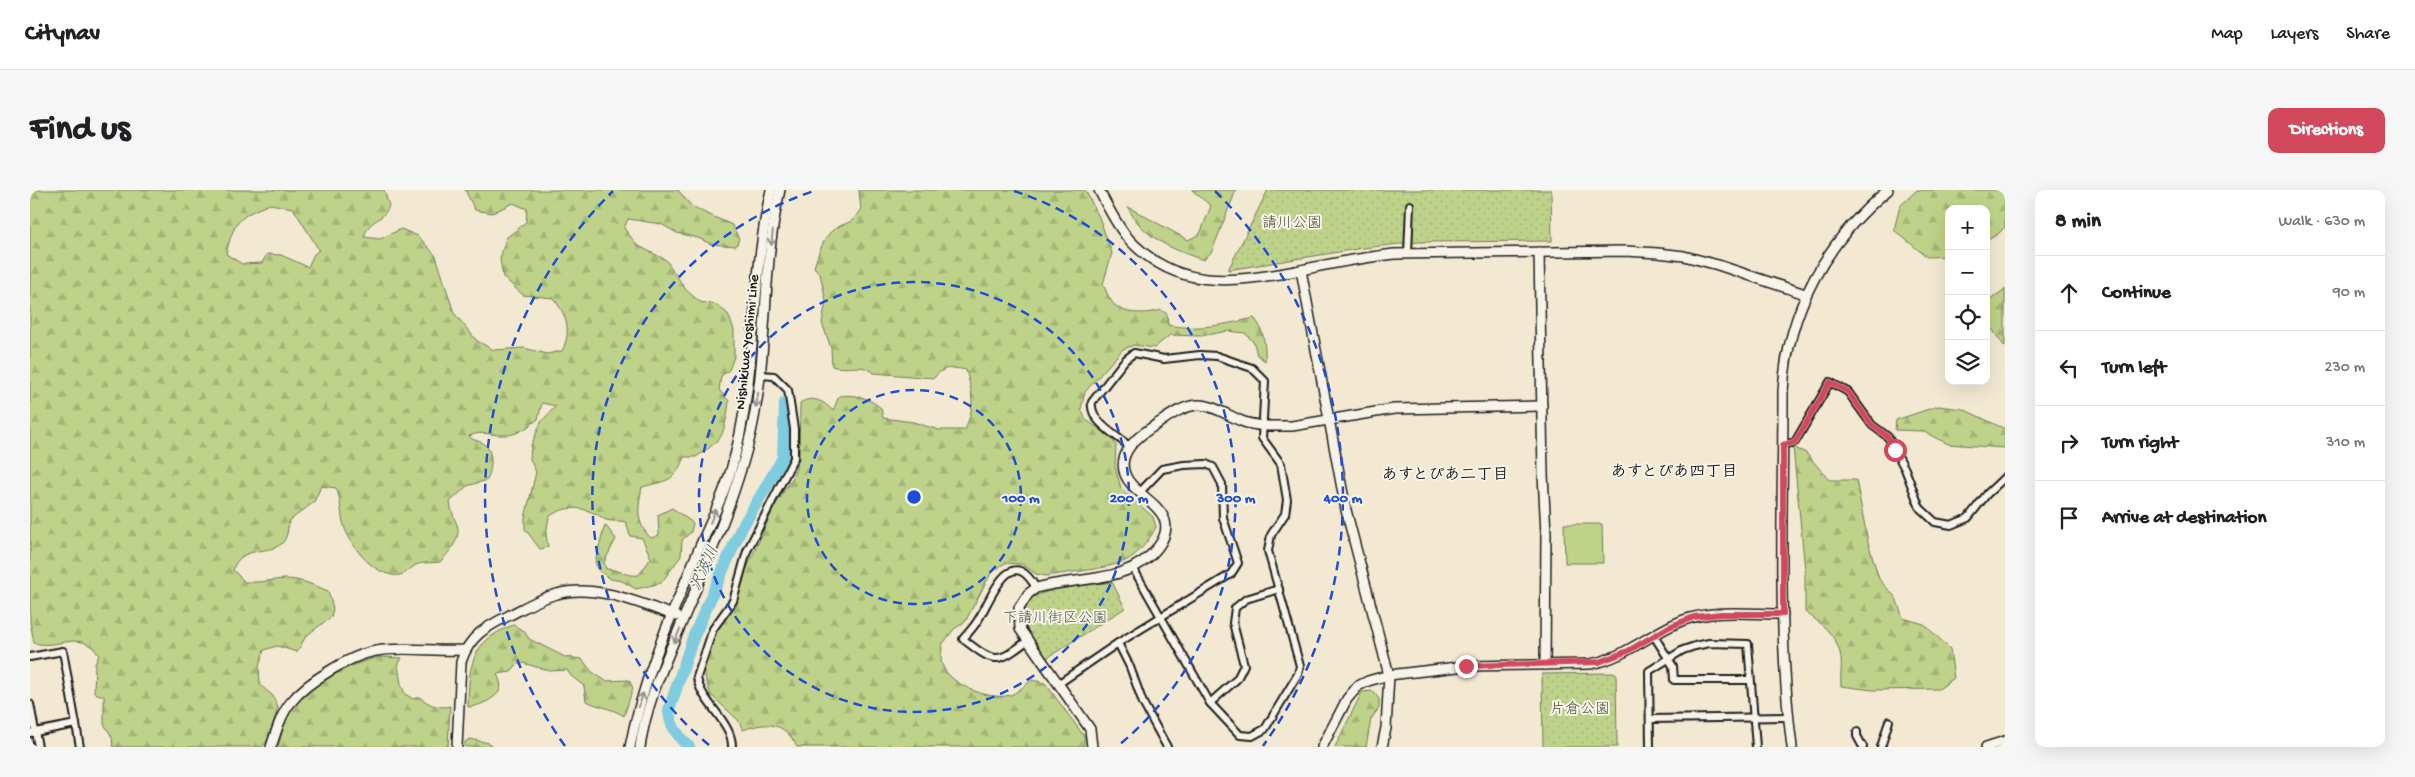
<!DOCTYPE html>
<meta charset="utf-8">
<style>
body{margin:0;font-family:"Gochi Hand","Klee One",sans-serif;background:#f6f6f6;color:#202124}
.controls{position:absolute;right:15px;top:15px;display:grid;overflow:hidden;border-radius:10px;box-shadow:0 5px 20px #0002}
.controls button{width:45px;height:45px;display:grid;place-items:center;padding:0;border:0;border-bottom:1px solid #e0e0e0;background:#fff;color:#202124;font:25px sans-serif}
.stop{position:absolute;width:15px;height:15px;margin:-11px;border:4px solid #d1495b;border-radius:50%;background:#fff}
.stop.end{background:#d1495b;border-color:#fff;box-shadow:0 1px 5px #0008}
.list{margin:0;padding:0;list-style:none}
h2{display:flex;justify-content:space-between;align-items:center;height:65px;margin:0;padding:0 20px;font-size:21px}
h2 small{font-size:16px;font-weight:400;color:#757577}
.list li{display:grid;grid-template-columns:32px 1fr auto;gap:15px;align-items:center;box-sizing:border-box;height:75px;padding:0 20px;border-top:1px solid #e0e0e0}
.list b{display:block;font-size:19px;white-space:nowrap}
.list em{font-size:16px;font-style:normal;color:#757577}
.icon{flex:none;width:28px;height:28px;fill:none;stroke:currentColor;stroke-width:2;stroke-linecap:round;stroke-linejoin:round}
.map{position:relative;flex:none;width:1975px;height:557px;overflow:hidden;border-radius:10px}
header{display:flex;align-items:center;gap:30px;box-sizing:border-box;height:70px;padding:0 25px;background:#fff;border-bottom:1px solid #e0e0e0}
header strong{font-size:24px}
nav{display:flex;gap:28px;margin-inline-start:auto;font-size:18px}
.intro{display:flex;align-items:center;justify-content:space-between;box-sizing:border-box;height:120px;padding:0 30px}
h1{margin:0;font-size:35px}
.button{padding:12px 22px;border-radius:10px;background:#d1495b;color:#fff;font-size:18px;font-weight:700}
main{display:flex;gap:30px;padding:0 30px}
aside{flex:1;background:#fff;border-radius:10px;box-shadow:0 5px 20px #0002}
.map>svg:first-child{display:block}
</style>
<header>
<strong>Citynav</strong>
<nav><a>Map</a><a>Layers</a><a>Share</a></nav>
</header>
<div class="intro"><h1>Find us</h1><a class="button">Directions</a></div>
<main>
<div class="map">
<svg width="1975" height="557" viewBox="0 0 1975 557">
<defs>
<pattern id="forest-firs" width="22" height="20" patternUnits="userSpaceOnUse" patternTransform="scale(1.25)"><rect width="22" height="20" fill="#bed389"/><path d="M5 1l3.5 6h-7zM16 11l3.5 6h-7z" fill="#a3b576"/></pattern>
<pattern id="park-dots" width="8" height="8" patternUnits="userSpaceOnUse" patternTransform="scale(1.25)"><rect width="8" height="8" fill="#bed389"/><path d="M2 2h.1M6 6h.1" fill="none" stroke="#a3b576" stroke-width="1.8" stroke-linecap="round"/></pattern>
</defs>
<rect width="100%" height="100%" fill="#f3e9d3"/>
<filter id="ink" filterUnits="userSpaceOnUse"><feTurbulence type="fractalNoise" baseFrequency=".02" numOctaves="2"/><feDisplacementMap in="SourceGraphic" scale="10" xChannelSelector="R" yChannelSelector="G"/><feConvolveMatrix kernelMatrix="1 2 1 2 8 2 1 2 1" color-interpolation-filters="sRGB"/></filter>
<g filter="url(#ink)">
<g fill="url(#forest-firs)" stroke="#6d7852" fill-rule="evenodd">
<path d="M0 0H354L359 16C351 34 340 27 334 47L350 49 371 39 388 46 406 66 424 123 447 151 464 160 494 158 517 164 532 161C542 141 537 125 523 108L493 105 473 87 470 69 476 48 496 32 497 19 483 13 462 23 445 20 435 0H648L662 17 702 35 709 49 706 56 681 54 668 48 647 43 631 34 598 29 594 38 607 55 636 70 656 100 670 112 687 115 698 124 704 140V167L699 180 691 186 689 200 699 211C699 217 694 242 691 246 686 254 673 262 666 267H654C644 293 637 290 612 297 608 317 605 333 621 348L629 345 628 325 642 318 663 333 661 342 652 350 651 366 631 393 606 399 592 391 581 389 569 381 565 372 575 335 586 349 574 372 576 379C589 379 597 387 609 385L621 368 612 348 600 346 596 332C589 330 583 332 576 330 573 329 570 325 566 324 550 316 533 316 519 327L516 344 518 357 510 359 495 339V328L506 282 500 269 501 256 511 232 526 216 512 213 508 229C499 236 488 245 476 245 463 246 452 240 439 246 443 251 447 250 453 253 464 260 462 280 457 290L437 296 420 312C421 321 424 327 427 335 432 348 418 364 410 372 403 373 392 372 386 375 378 379 376 387 362 385 340 381 321 356 314 336 310 323 312 311 306 298L291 296 284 312 259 331C258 336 258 342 256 347 248 369 211 351 203 380L215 392C229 393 241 390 255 389 270 389 284 395 298 401L303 418 301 427 276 446 267 462 247 456 234 460 229 477 230 495 243 506 248 518 237 551 232 557H83L82 547 74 534V506L64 503 65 474 69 465C50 438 30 460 4 453L0 431ZM240 14 263 18 289 60 284 64 278 77 251 65 237 64 232 73 212 74 196 64C204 31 209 26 240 14Z"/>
<path d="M829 0H1055L1069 27 1082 63 1073 94C1076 100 1078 107 1082 112 1092 126 1117 124 1131 120L1137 124 1138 135C1166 141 1197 134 1224 128 1234 138 1236 158 1235 171L1227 165 1224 153 1215 143 1198 141 1171 146 1140 145 1124 158 1104 155 1093 159 1055 202 1051 219 1056 230 1080 246 1086 255 1085 277 1091 298 1123 327 1126 337C1120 349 1108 365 1095 371 1073 380 1039 382 1016 386L1006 384 992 374 975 373 961 383 935 432 924 439 912 455C912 461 910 469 912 474 918 495 964 513 983 504 989 501 996 494 1002 490L1015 493 1054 546V557H767C755 532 737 531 713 540L708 530 681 505 676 491 674 478 687 437 706 414 709 396 744 317 763 287 769 268 770 213C782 205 794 211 803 221L809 206C827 204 837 207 851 218L853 228 883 232 909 240H935C945 216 943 205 936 180 921 177 914 176 904 188L844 183C832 172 817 181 802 176L801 158 792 133 796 111 790 84 784 77C788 65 794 44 806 38 819 31 822 34 831 20Z"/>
<path d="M1162 0H1206L1182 61 1174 70C1145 61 1111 47 1098 17L1158 50 1170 44 1181 16Z"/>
<polygon points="1887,0 1975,0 1975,37 1968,44 1956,51 1956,19 1919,19 1919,66 1897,67 1864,40 1870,16"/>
<polygon points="1975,99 1975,157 1956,131 1956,113"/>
<polygon points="1908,216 1933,219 1975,239 1975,258 1918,254 1892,241 1865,240 1866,230"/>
<path d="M1763 257 1776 263 1799 290H1826L1838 352 1849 389 1866 408 1873 428 1894 434 1920 459 1924 488 1909 499 1843 500 1811 496C1810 487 1812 476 1811 468 1808 446 1791 433 1775 422V380Z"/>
<path d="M483 435 494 441 499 449 535 467 552 469 562 482 576 491 599 490 603 498 594 526C582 518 569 517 556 511L554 496 541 486 537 480 520 481 493 473 486 475 481 482 467 484C469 489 472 495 470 500 466 509 447 517 438 517 439 475 440 452 483 435Z"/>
<path d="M350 467 372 468 368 475 371 494 375 504 383 509 389 507C399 514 407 519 420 516L418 557H248C252 545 255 526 263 517 284 492 319 474 350 467Z"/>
<polygon points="1343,501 1349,509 1349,518 1341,529 1336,557 1305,557 1332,502"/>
<polygon points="440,549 459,553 463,557 435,557 435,552"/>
</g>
<g fill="url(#park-dots)" stroke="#6d7852">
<polygon points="1238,0 1521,0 1522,51 1388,52 1333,58 1198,80"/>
<path d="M1082 392 1095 418 1017 468C1010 459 999 447 995 436 992 427 995 414 1002 408 1015 398 1064 395 1082 392Z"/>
<polygon points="1586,483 1587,557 1513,557 1512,484"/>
</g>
<polygon fill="#bed389" stroke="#6d7852" points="1534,334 1572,334 1573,373 1535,373"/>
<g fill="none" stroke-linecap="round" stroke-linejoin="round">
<path stroke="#7fcbdf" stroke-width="12" d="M659 557C649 548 639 534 639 520L663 448 711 339 753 268 755 213"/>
<g stroke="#1c1c1c" stroke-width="10">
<g id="street">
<polyline points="1378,64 1380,15"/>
<polyline points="1753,255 1765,252 1800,192 1818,202 1842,235 1858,247 1875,279 1890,318 1905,332 1921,335 1938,328 1957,304 1975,287"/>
<path d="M1099 256C1086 245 1059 231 1062 212L1095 170 1104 163 1134 169 1170 165 1187 166 1222 178 1235 191 1232 248 1251 274 1257 310 1255 324 1241 345 1238 361 1270 476 1268 484 1235 539 1222 546 1210 545 1180 513 1103 378"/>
<polyline points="1624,446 1643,476 1644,490 1720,490"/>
<path d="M997 451C966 475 964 473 933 449 938 443 944 437 948 430 961 410 980 351 1006 398"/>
<polyline points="1088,453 1100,477 1113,513 1137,557"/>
<polyline points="0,467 33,461 50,557"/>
<polyline points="1028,494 1088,453 1201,384 1208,373 1193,328 1192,294 1183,277 1176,274 1154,275 1132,279 1111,301"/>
<polyline points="1180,513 1207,489 1214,475 1203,433 1205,418 1216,409 1249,399"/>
<polyline points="0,514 8,557"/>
<polyline points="1620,529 1758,527"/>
<polyline points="1827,542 1827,546 1833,557"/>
<polyline points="0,543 46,534"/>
<path d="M702 557C703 532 670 512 667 487L683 439 703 411 717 361 764 268V239L758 200 744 186 731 185"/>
<polyline points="1620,557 1619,481 1653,460 1665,456 1679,453 1718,454 1726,557"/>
<polyline points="1851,557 1859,531"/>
</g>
</g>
<g stroke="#1c1c1c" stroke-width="12">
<g id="secondary">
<path d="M1069 0C1077 16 1085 32 1096 46 1144 101 1201 93 1266 81 1298 74 1331 68 1364 64L1596 61 1628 63 1654 66 1688 75 1775 104"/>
<polyline points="1509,62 1513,284 1516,344 1515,475"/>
<polyline points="1271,80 1316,320 1359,485 1356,538 1352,557"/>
<path d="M241 557C246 542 251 524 261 512 277 492 321 465 346 461 372 456 407 462 435 460"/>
<path d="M427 557 431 472C439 446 456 437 478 426 494 418 510 408 527 404 565 393 611 414 646 426"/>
<path d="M600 557C613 487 644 419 671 354 682 330 693 306 701 280 728 189 720 92 741 0"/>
<path d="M610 557C616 513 635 473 652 432 676 375 702 315 718 255 740 171 730 83 750 0"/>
<path d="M1062 557 1060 539 990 439 989 418 998 404 1006 398C1047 386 1099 395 1128 357 1153 323 1112 311 1098 290 1084 268 1104 249 1121 238 1136 229 1150 216 1168 215 1182 214 1200 227 1214 232 1229 237 1246 236 1262 236L1364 219 1512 216"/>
<path d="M1292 557 1317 509 1328 496 1338 491 1359 485 1436 476 1560 474C1596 468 1621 442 1654 430 1685 419 1721 424 1753 424"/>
<path d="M1762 557C1747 440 1753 320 1753 202 1757 121 1796 51 1858 0"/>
<polyline points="1956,557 1975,551"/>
</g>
</g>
<use href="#street" stroke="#f7f3e8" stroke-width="6"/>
<use href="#secondary" stroke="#f7f3e8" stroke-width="9"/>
</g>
<defs><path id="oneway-shaft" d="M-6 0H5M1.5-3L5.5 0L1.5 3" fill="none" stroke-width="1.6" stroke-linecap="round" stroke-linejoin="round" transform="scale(1.25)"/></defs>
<g stroke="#94928c">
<use href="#oneway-shaft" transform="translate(742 48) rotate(96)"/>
<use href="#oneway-shaft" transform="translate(727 210) rotate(100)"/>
<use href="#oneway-shaft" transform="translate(683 326) rotate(-67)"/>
<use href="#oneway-shaft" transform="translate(647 446) rotate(113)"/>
<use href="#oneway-shaft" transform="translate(611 510) rotate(-73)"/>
</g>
</g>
<g fill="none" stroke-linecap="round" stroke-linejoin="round" filter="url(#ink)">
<polyline stroke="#d1495b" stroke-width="6" points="1436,476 1569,472 1598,461 1639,437 1664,427 1691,424 1753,424 1753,255 1765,252 1800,192 1818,202 1842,235 1858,247 1865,260"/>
</g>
<g fill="none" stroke="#1d4ed8" stroke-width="2.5" stroke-dasharray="9 6">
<circle cx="884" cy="307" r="107"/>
<circle cx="884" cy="307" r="215"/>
<path d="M679 555A322 322 0 0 1 784 1M984 1A322 322 0 0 1 1089 555"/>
<path d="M535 556A429 429 0 0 1 583 1M1185 1A429 429 0 0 1 1233 556"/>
</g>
<g text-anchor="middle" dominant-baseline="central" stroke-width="4" stroke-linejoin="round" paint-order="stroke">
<g font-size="15" fill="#4d533d" stroke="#f7f3e8">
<text x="1262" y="34">請川公園</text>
<text x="1025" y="429">下請川街区公園</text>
<text x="1550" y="520">片倉公園</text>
</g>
<g font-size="15" fill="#1c1c1c" stroke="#f7f3e8">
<text transform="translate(718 152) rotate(-84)">Nishikiwa Yoshimi Line</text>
</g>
<g font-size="16" font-weight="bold" fill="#1c1c1c" stroke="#f7f3e8">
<text x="1644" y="283">あすとぴあ四丁目</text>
<text x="1415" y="286">あすとぴあ二丁目</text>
</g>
<g font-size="16" font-style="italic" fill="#3f5960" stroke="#f7f3e8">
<text transform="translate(676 379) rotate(-66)">沢波川</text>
</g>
</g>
<circle cx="884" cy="307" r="8" fill="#1d4ed8" stroke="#f7f3e8" stroke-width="2.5"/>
<g font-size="15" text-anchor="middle" font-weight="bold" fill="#1d4ed8" stroke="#f7f3e8" stroke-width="4" stroke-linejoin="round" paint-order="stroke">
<text x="991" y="312">100 m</text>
<text x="1099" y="312">200 m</text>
<text x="1206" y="312">300 m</text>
<text x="1313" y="312">400 m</text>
</g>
</svg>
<div class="controls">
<button>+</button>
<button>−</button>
<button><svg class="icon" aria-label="locate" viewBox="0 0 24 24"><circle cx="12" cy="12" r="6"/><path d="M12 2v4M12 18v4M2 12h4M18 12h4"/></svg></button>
<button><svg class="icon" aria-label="layers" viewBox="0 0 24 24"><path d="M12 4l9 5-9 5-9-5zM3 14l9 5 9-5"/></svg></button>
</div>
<div class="stop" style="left:1865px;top:260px"></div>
<div class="stop end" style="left:1436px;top:476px"></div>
</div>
<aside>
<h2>8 min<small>Walk · 630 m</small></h2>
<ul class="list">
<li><svg class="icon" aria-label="ahead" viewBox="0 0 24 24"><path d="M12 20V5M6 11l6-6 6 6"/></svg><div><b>Continue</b></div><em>90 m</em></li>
<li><svg class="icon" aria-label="left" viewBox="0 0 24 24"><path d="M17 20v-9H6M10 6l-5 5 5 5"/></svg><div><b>Turn left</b></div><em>230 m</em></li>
<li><svg class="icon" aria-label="right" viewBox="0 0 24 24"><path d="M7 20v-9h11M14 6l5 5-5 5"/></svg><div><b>Turn right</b></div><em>310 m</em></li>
<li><svg class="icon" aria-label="arrive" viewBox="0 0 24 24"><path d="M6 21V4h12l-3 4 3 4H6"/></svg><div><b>Arrive at destination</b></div></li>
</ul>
</aside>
</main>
